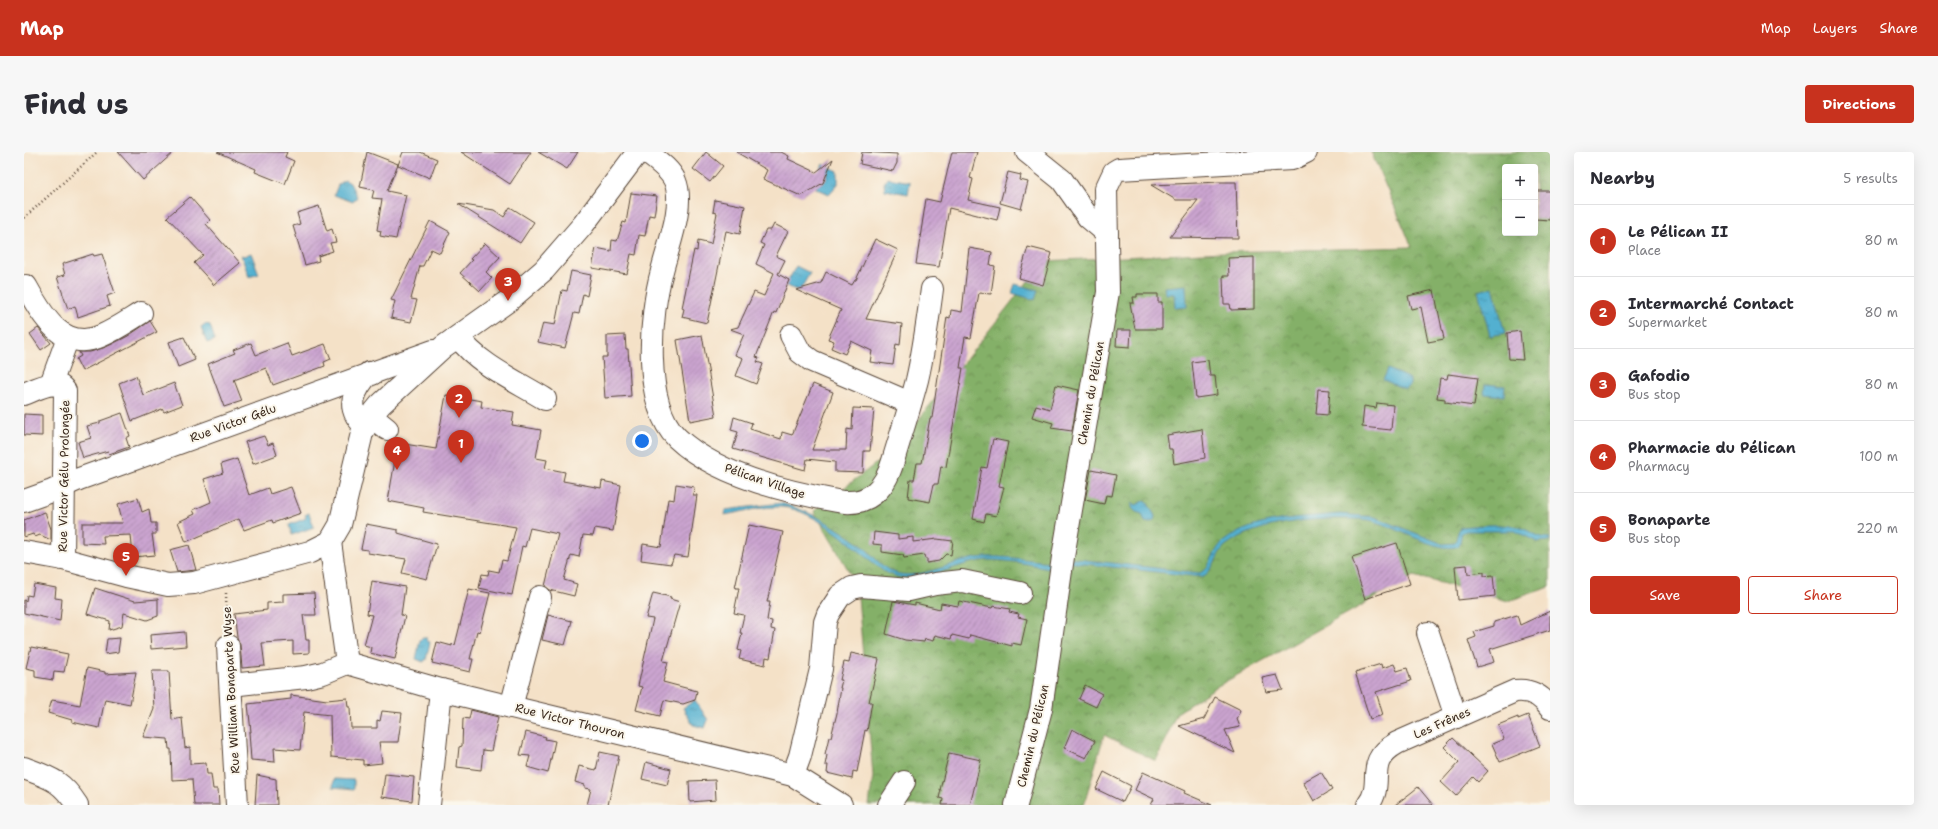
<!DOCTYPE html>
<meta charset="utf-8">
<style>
body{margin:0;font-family:"Shantell Sans",sans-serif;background:#f7f7f7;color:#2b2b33}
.controls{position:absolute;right:12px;top:12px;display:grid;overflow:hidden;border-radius:4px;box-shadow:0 4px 16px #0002}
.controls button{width:36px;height:36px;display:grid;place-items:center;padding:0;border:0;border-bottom:1px solid #e1e1e2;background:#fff;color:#2b2b33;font:20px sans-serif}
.you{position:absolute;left:618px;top:289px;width:14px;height:14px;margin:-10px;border:3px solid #fff;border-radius:50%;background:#1a73e8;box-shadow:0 0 0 6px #1a73e833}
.badge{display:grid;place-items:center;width:26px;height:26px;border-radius:50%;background:#c8321e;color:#fff;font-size:13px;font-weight:700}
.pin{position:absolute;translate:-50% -33px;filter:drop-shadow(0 1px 2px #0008)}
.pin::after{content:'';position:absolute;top:21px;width:14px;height:12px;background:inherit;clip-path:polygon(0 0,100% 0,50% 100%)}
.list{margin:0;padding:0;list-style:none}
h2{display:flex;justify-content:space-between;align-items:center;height:52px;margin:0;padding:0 16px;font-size:17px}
h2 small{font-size:13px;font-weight:400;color:#7c7c81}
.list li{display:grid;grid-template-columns:26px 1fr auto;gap:12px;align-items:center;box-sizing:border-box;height:72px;padding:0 16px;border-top:1px solid #e1e1e2}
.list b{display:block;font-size:15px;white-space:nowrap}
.list p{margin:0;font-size:13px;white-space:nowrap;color:#7c7c81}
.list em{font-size:13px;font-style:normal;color:#7c7c81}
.actions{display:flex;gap:8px;padding:12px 16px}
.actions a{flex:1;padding:9px 0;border:1px solid #c8321e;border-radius:4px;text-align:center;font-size:14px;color:#c8321e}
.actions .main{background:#c8321e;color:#fff}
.map{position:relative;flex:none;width:1526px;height:653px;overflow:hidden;border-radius:4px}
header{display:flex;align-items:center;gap:24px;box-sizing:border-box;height:56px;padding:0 20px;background:#c8321e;color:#fff}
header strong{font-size:19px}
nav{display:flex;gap:22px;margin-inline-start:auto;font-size:14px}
.intro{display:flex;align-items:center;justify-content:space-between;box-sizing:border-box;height:96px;padding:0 24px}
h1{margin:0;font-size:28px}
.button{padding:10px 18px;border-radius:4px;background:#c8321e;color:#fff;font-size:14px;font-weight:700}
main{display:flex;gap:24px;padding:0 24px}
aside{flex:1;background:#fff;border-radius:4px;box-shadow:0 4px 16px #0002}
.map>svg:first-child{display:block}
</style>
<header>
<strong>Map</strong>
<nav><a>Map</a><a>Layers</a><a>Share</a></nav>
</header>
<div class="intro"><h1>Find us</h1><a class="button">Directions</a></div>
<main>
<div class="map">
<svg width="1526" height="653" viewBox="0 0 1526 653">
<defs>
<pattern id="forest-crowns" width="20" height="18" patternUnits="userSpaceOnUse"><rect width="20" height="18" fill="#84b067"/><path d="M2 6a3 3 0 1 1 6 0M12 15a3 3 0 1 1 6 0" fill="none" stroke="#6d8f54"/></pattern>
<pattern id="water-ripples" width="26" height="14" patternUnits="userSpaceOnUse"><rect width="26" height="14" fill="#52b0d0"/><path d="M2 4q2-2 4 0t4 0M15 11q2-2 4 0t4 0" fill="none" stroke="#458fa8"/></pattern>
<pattern id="building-hatch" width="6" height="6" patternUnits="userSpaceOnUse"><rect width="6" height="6" fill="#cba4d0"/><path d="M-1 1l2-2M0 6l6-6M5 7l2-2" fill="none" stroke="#a686a8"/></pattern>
</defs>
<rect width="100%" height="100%" fill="#fbf7ec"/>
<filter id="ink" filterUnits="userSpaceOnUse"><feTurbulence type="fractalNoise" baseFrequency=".025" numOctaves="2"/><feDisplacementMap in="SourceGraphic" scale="8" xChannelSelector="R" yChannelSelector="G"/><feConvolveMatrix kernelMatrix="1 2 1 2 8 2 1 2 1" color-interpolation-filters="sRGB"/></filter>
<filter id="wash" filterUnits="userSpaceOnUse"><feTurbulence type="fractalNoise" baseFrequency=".012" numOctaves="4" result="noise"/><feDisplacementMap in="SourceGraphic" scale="16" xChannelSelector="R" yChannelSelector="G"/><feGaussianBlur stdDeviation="0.9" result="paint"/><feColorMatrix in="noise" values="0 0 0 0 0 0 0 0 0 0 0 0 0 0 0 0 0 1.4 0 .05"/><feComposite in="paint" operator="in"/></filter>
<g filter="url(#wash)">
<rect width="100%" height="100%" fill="#f4e1c7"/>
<path fill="url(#forest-crowns)" stroke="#606d42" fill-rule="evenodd" d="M1347 0H1526V435L1484 449 1390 424 1192 535 1153 561 1132 609 1080 583 1060 653H845L849 624 833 433 790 359 872 296 1020 109 1199 100 1388 95ZM1481 15H1511V81H1481Z"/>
<g fill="url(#water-ripples)" stroke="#466d77">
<polygon points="799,12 814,19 814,32 805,42 792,36 795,31 798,33 804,24 803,21 796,18"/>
<polygon points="864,26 886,30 884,42 861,38 860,31"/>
<polygon points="321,28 326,31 333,45 329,50 310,43 314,33"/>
<polygon points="227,101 235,122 225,125 217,103 220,104"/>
<polygon points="772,114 786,121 775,140 762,133"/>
<polygon points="991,132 1014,138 1011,148 988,141"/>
<polygon points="1162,133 1163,155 1151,156 1150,142 1141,142 1140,135"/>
<polygon points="1469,135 1479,174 1480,174 1482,181 1466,184 1454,139"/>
<polygon points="181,172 186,173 191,188 183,191 177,175"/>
<polygon points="1364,217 1386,227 1386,233 1381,237 1359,228"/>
<polygon points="1461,232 1481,234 1480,244 1460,242"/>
<polygon points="1122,348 1131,364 1130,369 1125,371 1121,370 1118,362 1112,360 1108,356 1108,350 1112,353"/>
<path d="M757 351C787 359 813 375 837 393 848 401 856 415 869 420 893 430 928 409 952 406 978 402 1004 409 1030 410L1024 416C1004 412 984 408 964 408 928 410 892 440 858 418 832 397 792 358 758 355 739 354 718 360 700 363L701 358Z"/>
<polygon points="285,361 290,375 268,383 265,373 282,366 281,363"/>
<path d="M1316 362 1351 365 1419 392 1431 391 1434 380 1437 375C1457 373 1478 371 1497 376 1507 379 1514 386 1526 386V389L1513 390 1491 379H1442L1438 381 1435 394C1414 403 1369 372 1345 368 1340 367 1333 367 1327 367 1289 366 1232 370 1201 394 1192 402 1189 422 1177 425L1043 410 1044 406 1176 421C1188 415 1189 397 1200 389 1230 366 1279 365 1316 362Z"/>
<polygon points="399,486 403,486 403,489 406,490 402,508 399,510 392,507 396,488"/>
<polygon points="671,548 684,568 681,576 669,573 659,556"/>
<polygon points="310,627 330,628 330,637 309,635"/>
</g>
<g id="blocks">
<g fill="url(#building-hatch)">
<polygon points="94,0 150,0 119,28"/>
<polygon points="193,0 263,0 261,5 270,9 261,32 231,20 232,17"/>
<polygon points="343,0 374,12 363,39 382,43 372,87 356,84 357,79 353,78 358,47 348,46 350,38 336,35"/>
<polygon points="379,0 396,0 413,7 406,26 374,13"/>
<polygon points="437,0 507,0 486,32"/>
<polygon points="514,0 554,0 543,17"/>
<polygon points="682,0 699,14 686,30 669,17"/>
<polygon points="712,0 757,0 765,4 764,7 792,20 809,7 799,31 777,44 739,27 743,18"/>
<polygon points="838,0 873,2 873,11 869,19 836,12"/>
<polygon points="928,0 953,0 946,26 949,27 944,48 976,55 973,68 925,56 915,115 892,112 902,47 916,50"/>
<polygon points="984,20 997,23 996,28 1004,30 997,57 976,51"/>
<polygon points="1196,30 1212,30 1214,86 1146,85 1174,48 1152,48 1127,33"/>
<polygon points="1511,39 1526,39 1526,68 1511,67"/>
<polygon points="607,41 633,44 630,64 625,63 621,84 615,83 612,103 607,102 603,122 568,116 572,96 587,99 588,88 593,89 599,70 602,71"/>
<polygon points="166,45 186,68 182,72 216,111 190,133 170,111 179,103 143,65"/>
<polygon points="691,48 721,54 716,82 702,79 683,171 658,165 660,157 658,156 670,98 673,99 674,89 687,92 693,61 689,60"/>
<polygon points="434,52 470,58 480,65 486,55 510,70 496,91"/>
<polygon points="295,54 303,79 308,77 312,90 306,91 309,99 294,104 295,109 281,113 269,74 276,72 273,61"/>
<polygon points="406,69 426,80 416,101 407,97 399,114 396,114 387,147 393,148 387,170 367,166 371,149 367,148"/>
<polygon points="750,72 764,79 752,104 761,108 754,122 765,128 752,161 750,160 732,205 735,206 733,210 739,212 732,232 712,224 719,206 711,203 720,182 706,177 714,175 730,140 740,144 750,121 732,112 740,93 736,91 742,78 747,78"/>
<polygon points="851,87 874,98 842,167 878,172 876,193 872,192 869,213 846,210 848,199 827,189 821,202 807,196 810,189 804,187 817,158 772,138 797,131 802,120 828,133 831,128 832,128"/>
<polygon points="461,91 476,105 462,120 468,126 456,139 436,121 448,108 446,107"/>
<polygon points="1004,95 1028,101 1019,133 995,126"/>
<polygon points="945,96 968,100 966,113 971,114 967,142 955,141 947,186 941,185 936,216 939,216 922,315 917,314 914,332 910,332 906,350 884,346 886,328 890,328 893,311 898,311 906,266 908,266 923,165 926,166 927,158 938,160"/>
<polygon points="69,102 70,104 78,102 91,141 83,144 86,154 54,165 51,154 44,157 33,125 41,123 38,112"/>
<polygon points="1230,105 1230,157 1207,158 1206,152 1200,152 1199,124 1205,124 1204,106"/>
<polygon points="547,119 567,123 563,144 559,142 555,162 550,161 541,196 514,190 519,171 531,173 538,138 543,139"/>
<polygon points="1410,138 1420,187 1404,190 1397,155 1387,157 1384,144"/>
<polygon points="1113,142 1134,142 1134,150 1138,150 1138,177 1111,177 1106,151 1110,151 1109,145 1113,145"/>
<polygon points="126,169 133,180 58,219 52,207 57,204 55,200 66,200 82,195 104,184"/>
<polygon points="14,176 27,191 17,198 6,182"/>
<polygon points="1093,178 1107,178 1106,195 1092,194"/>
<polygon points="1496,179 1499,208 1485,207 1483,181"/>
<polygon points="601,183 602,197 604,197 607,244 581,246 578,205 583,205 583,184"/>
<polygon points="678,183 692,264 666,269 653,188"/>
<polygon points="160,185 171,208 154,215 145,190"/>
<polygon points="227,191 232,203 263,191 268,204 301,192 307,207 300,210 301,214 249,233 242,216 210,228 218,249 200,255 184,212 211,201 209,198"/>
<polygon points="1184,208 1186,224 1191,224 1193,243 1172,246 1168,210"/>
<polygon points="1424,222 1454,226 1450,254 1421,250 1421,247 1413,246 1416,226 1423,227"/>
<polygon points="112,224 119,243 150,231 158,253 140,260 138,257 108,269 95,231"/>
<polygon points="789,232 809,240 788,298 822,298 823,277 828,278 829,256 850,257 846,299 840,299 839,321 811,320 811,310 783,307 781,318 709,297 714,280 707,278 710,265 728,271 726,277 757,287 758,280 768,283"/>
<polygon points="1032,233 1055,238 1048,279 1027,276 1029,271 1008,265 1012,253 1026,257"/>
<polygon points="1294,237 1306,238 1304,263 1292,262"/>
<polygon points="422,243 458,249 457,255 490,260 488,273 517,278 512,306 523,308 521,316 541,320 539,329 577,336 578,329 597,333 589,379 571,376 569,384 559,383 555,405 547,403 540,428 553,432 550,444 526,438 521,434 534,382 506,376 501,395 498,394 488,443 455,436 458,422 464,423 465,418 475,420 478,408 483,409 492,375 399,360 400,356 364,349 374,291 412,297"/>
<polygon points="1353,251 1369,253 1367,278 1338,275 1340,254 1352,256"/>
<polygon points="98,261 106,284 102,286 105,295 85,302 84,299 59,306 54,290 67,286 63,274 76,271 76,269"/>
<polygon points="0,262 18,263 18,284 0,283"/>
<polygon points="1178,277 1181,306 1150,312 1148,297 1145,297 1143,283"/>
<polygon points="240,284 244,293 249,291 253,303 229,312 221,290"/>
<polygon points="969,287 984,290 975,334 980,335 972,364 962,362 960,370 949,367 958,315 963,316"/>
<polygon points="213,307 225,343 244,336 246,342 267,335 277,361 249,371 248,368 220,378 215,367 162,390 154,370 171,362 169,358 187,350 180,327 199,321 197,312"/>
<polygon points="1067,318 1092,323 1088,344 1082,343 1080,352 1061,348"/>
<polygon points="652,332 670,335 669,343 673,343 664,405 650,403 647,412 617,408 619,392 637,395 644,347 650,348"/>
<polygon points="114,346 118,360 125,357 127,371 132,371 132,382 128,382 131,403 109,405 107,383 79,384 80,392 58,391 58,371 99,371 94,352"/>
<polygon points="21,360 27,377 27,388 16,383 11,385 9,382 0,385 0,368"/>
<polygon points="342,372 374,378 374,381 413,392 403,427 378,421 382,407 344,401 344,398 337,397"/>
<polygon points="725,373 759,380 743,450 746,450 743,468 748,469 747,477 751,478 746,506 742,505 741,513 715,507 717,499 714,498 718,481 716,481 720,463 710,461 715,436 711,436"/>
<polygon points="850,380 874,383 874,387 889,385 889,390 913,387 929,389 927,403 922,402 915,409 903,411 903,407 901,407 900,403 880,406 879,403 858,400 858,393 849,392"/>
<polygon points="1373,391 1386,432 1341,447 1328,405"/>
<polygon points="165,393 172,418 153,420 146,398"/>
<polygon points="1443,413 1444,422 1460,420 1460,424 1469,423 1471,444 1434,448 1431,414"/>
<polygon points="348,429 381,435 377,463 381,464 371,507 346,501 347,495 340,493 348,463 343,462"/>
<polygon points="10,432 32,436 31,446 38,447 36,469 0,461 0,448 2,449 3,443 8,444"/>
<polygon points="71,436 111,449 134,447 134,464 123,468 100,461 98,474 85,478 86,469 63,462"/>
<polygon points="445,437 466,441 456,480 453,479 446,507 449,507 446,520 408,511 413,490 428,494 428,492 431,493"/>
<polygon points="290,441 292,463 279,463 282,488 285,488 285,501 269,502 269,489 238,491 241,514 218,516 216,493 213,485 210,462 243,458 243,451 259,450 259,442"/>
<polygon points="629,441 647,445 646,447 656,450 639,509 644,510 639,530 673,539 671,548 659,552 640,548 636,564 612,558 618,535 614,534 629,467 622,466"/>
<polygon points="869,449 891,453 891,451 916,457 917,451 934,454 935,449 968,456 969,454 986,457 985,460 995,462 994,465 1003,467 997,493 988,491 988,494 946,483 945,487 928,483 927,487 911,483 909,489 901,487 900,490 881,488 862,482"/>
<polygon points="1526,459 1526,478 1466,497 1470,510 1453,515 1444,488 1452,485 1450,480 1470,474 1470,470 1493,463 1496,473"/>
<polygon points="524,463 548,469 541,493 518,488"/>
<polygon points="161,480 162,494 127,497 126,483"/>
<polygon points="96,486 94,500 81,502 83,487"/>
<polygon points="7,495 44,502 40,520 30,519 29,528 11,525 11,518 2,516"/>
<polygon points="827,501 855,507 845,550 848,550 843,579 841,578 833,620 829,619 828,627 803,621 804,613 801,613 803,603 801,602 805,585 807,585 813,561 817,536 816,536 818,528 816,528 820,510 825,511"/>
<polygon points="1357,512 1358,516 1370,512 1373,519 1383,516 1387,529 1352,540 1359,563 1346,567 1331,520"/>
<polygon points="63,516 81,520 81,522 112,520 106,552 81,547 75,576 48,570 48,568 24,561 28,548 56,553"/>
<polygon points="128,519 145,519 148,568 158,566 161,596 166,595 166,612 182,611 183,622 187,622 189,637 194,637 195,653 170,653 168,627 148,628 147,597 145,597 144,587 119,585 130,557"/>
<polygon points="1253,523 1259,538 1242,540 1238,526"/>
<polygon points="1061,533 1078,542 1072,555 1055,547"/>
<polygon points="267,543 303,548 323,546 324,555 326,555 327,576 353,576 353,568 356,569 358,559 378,561 374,590 355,590 358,611 339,613 339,608 307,605 306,563 280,560 276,598 250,596 251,610 227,608 225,580 227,580 224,552 267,547"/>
<polygon points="1191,545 1217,558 1213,567 1216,575 1201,578 1211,601 1155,574 1180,567"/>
<polygon points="447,558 474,565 467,599 459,598 457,618 433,615 435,595 438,594 439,566 445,567"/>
<polygon points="1504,563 1516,594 1476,610 1468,592 1480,587 1474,573 1494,565 1494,567"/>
<polygon points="1048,577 1071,589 1062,606 1040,596"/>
<polygon points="502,580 522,585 521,587 531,589 524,621 503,615 506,604 496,603"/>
<polygon points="1429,586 1464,619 1454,630 1449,625 1432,644 1417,630 1435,610 1420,595"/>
<polygon points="576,600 595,604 584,653 563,653 567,637 561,636 561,633 551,630 555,614 572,618"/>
<polygon points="925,601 957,608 946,653 918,653 919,647 915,646 917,638 916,638"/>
<polygon points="622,610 647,617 643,633 618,627"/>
<polygon points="1080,620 1107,634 1099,650 1072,637"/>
<polygon points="1119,620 1161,639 1160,641 1188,653 1127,653 1130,647 1111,638"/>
<polygon points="1297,620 1308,638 1290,649 1279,630"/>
<polygon points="361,622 390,625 388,649 358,645"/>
<polygon points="233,623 252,627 253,653 231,653"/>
<polygon points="691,628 692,648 666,650 665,629"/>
<polygon points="1394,635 1409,653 1371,653 1388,640"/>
</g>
</g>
</g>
<g filter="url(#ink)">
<use href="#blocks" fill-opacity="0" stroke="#574537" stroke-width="1"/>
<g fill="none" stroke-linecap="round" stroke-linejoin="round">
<g stroke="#574537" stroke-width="24">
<g id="minor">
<path d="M622 0C632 8 646 17 651 29 661 53 644 94 638 119 626 162 618 251 653 286 692 323 762 340 813 349 844 355 861 337 869 309 877 282 886 255 893 228 900 198 904 167 908 137"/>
<polyline points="1003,0 1038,28 1064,65 1083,81"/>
<path d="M2 134C17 161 38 201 77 184 91 178 104 169 117 161"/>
<polyline points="767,183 776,200 788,209 886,251"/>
<path d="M434 185C455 213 492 229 521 247"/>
<polyline points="27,232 44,185"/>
<path d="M0 242C11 238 33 225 41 239L39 407"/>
<polyline points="347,264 363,277"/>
<path d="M341 274C321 256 329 239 345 221L348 222"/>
<polyline points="0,349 28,339 55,327 409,199"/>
<polyline points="306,390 323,511"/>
<polyline points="0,400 39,407 102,424 144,433 170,431 286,400 306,390 316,373 338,281 347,264 356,253 419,195 484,149 520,118 559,73 614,0"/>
<polyline points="1404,481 1432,565"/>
<polyline points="204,494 213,653"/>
<polyline points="207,533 282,525 299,521 323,511 417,538 769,623"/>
<polyline points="487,555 516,445"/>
<path d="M0 616C26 626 37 628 53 653"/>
<polyline points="405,653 417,538"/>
<polyline points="817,653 769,623 776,604 797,517 801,470 804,462 816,444 828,436 837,434 885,438 911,432 938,429 996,441"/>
<polyline points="865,653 880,630"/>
<polyline points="992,653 1017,557 1039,405 1084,140 1082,37 1090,20 1095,17 1268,7 1282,0"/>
<path d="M1344 653C1362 630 1338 611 1373 591L1491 539C1506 537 1518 544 1526 556"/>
</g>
</g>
<g stroke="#574537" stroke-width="2.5" stroke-dasharray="1 3" stroke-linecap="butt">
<polyline points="0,66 73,0"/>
<polyline points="202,441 203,476"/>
</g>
<use href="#minor" stroke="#fff" stroke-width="22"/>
</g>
</g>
<g text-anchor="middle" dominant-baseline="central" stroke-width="4" stroke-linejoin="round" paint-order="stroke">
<g font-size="12" fill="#3b2a1e" stroke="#fbf7ec">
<text transform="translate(1067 241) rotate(-80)">Chemin du Pélican</text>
<text transform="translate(209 271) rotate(-20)">Rue Victor Gélu</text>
<text transform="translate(40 324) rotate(-89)">Rue Victor Gélu Prolongée</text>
<text transform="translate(741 329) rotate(19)">Pélican Village</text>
<text transform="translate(207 538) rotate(-93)">Rue William Bonaparte Wyse</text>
<text transform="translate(546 569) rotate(14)">Rue Victor Thouron</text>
<text transform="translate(1418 571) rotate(-24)">Les Frênes</text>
<text transform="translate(1009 584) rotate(-77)">Chemin du Pélican</text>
</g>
</g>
</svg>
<div class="controls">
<button>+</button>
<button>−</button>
</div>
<div class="you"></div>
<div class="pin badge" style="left:437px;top:311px">1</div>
<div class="pin badge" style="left:435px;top:266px">2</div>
<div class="pin badge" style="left:484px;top:149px">3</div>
<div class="pin badge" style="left:373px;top:318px">4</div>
<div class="pin badge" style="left:102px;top:424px">5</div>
</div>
<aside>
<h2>Nearby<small>5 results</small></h2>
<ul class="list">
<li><span class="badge">1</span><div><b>Le Pélican II</b><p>Place</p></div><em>80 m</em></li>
<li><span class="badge">2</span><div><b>Intermarché Contact</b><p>Supermarket</p></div><em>80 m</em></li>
<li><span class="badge">3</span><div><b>Gafodio</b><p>Bus stop</p></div><em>80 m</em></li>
<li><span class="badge">4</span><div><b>Pharmacie du Pélican</b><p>Pharmacy</p></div><em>100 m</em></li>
<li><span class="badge">5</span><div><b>Bonaparte</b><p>Bus stop</p></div><em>220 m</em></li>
</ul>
<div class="actions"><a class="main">Save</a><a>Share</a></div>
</aside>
</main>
